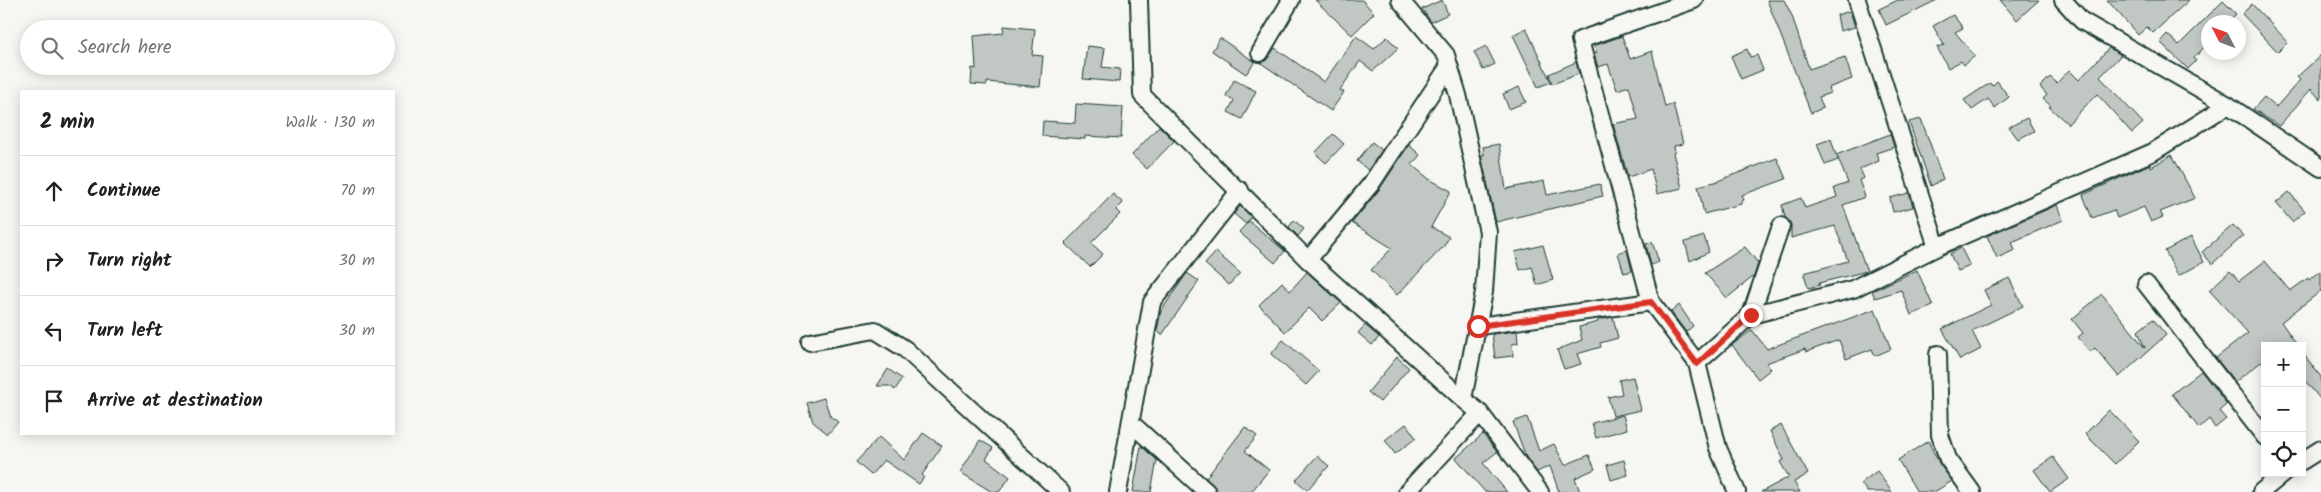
<!DOCTYPE html>
<meta charset="utf-8">
<style>
body{margin:0;font-family:Kalam,sans-serif;background:#f2f2f2;color:#202124}
.controls{position:absolute;right:15px;bottom:15px;display:grid;overflow:hidden;border-radius:0px;box-shadow:0 2px 12px #0003}
.controls button{width:45px;height:45px;display:grid;place-items:center;padding:0;border:0;border-bottom:1px solid #e0e0e0;background:#fff;color:#202124;font:25px sans-serif}
.compass{position:absolute;left:2201px;top:15px;width:45px;height:45px;border-radius:50%;background:#fff;box-shadow:0 2px 12px #0003;rotate:312deg}
.stop{position:absolute;width:15px;height:15px;margin:-11px;border:4px solid #d93025;border-radius:50%;background:#fff}
.stop.end{background:#d93025;border-color:#fff;box-shadow:0 1px 5px #0008}
.list{margin:0;padding:0;list-style:none}
h2{display:flex;justify-content:space-between;align-items:center;height:65px;margin:0;padding:0 20px;font-size:21px}
h2 small{font-size:16px;font-weight:400;color:#757577}
.list li{display:grid;grid-template-columns:32px 1fr auto;gap:15px;align-items:center;box-sizing:border-box;height:70px;padding:0 20px;border-top:1px solid #e0e0e0}
.list b{display:block;font-size:19px;white-space:nowrap}
.list em{font-size:16px;font-style:normal;color:#757577}
.icon{flex:none;width:28px;height:28px;fill:none;stroke:currentColor;stroke-width:2;stroke-linecap:round;stroke-linejoin:round}
.map{position:relative;flex:none;width:2321px;height:492px;overflow:hidden}
.search{position:absolute;background:#fff;box-shadow:0 2px 12px #0003;left:20px;top:20px;width:375px;height:55px;display:flex;align-items:center;gap:12px;box-sizing:border-box;padding:0 18px;border-radius:28px;color:#757577;font-size:19px}
.panel{position:absolute;background:#fff;box-shadow:0 2px 12px #0003;left:20px;top:90px;width:375px;height:345px;border-radius:0px}
.map>svg:first-child{display:block}
</style>
<div class="map">
<svg width="2321" height="492" viewBox="0 0 2321 492">
<rect width="100%" height="100%" fill="#f6f6f2"/>
<filter id="ink" filterUnits="userSpaceOnUse"><feTurbulence type="fractalNoise" baseFrequency=".02" numOctaves="2"/><feDisplacementMap in="SourceGraphic" scale="10" xChannelSelector="R" yChannelSelector="G"/><feConvolveMatrix kernelMatrix="1 2 1 2 8 2 1 2 1" color-interpolation-filters="sRGB"/></filter>
<g filter="url(#ink)">
<g fill="#c1c8c3" stroke="#1f3d34">
<polygon points="1315,0 1362,0 1374,13 1352,35"/>
<polygon points="1442,0 1448,14 1431,22 1422,9"/>
<polygon points="1767,0 1784,0 1792,16 1809,69 1845,57 1852,79 1828,88 1830,93 1819,97 1823,108 1811,113"/>
<polygon points="1898,0 1937,0 1886,25 1879,9"/>
<polygon points="2000,0 2039,0 2017,20"/>
<polygon points="2107,0 2189,0 2153,33 2147,27 2138,35"/>
<polygon points="2223,1 2236,14 2228,22 2208,22 2208,43 2194,58 2196,61 2188,69 2160,42 2167,34 2179,45"/>
<polygon points="2252,4 2288,42 2278,52 2242,14"/>
<polygon points="1850,11 1855,27 1840,31 1837,15"/>
<polygon points="1953,15 1963,28 1955,32 1975,56 1964,65 1961,61 1948,68 1937,47 1944,45 1933,26"/>
<polygon points="1004,26 1035,29 1032,55 1043,56 1040,87 987,82 987,85 971,84 972,68 976,69 974,36 1003,33"/>
<polygon points="1526,28 1551,82 1538,87 1513,35"/>
<polygon points="1356,36 1374,49 1387,37 1398,48 1373,71 1360,61 1340,90 1344,92 1331,111 1261,63 1268,58 1275,48 1324,82"/>
<polygon points="1622,36 1630,59 1652,51 1665,107 1673,104 1683,144 1674,146 1675,152 1673,153 1682,188 1657,194 1651,169 1628,177 1613,124 1638,119 1629,86 1617,90 1608,64 1598,67 1594,54 1597,53 1594,46"/>
<polygon points="1220,38 1255,62 1246,74 1212,51"/>
<polygon points="1087,46 1105,48 1102,67 1120,69 1119,82 1083,79"/>
<polygon points="1486,46 1495,64 1483,70 1474,52"/>
<polygon points="2109,48 2121,55 2100,77 2143,123 2132,133 2097,94 2068,124 2049,107 2051,106 2043,99 2047,95 2040,87 2050,77 2057,83 2069,70 2079,80"/>
<polygon points="1747,49 1750,57 1757,55 1763,70 1741,79 1731,56"/>
<polygon points="2321,55 2321,100 2311,89 2279,126 2253,109 2264,97 2276,107 2300,80 2297,77"/>
<polygon points="1576,62 1579,74 1552,84 1549,74"/>
<polygon points="1234,80 1256,91 1242,119 1228,112 1234,100 1226,96"/>
<polygon points="1997,81 2009,97 1995,108 1988,99 1972,110 1964,100 1990,83 1992,86"/>
<polygon points="1519,87 1526,102 1509,109 1503,94"/>
<polygon points="1076,104 1123,107 1121,138 1085,136 1085,139 1042,136 1043,121 1075,123"/>
<polygon points="2027,118 2034,131 2018,139 2009,127"/>
<polygon points="1921,119 1943,179 1931,186 1909,122"/>
<polygon points="1159,126 1174,141 1147,169 1132,155"/>
<polygon points="1333,134 1344,144 1326,163 1315,153"/>
<polygon points="1890,134 1894,147 1876,153 1879,161 1860,169 1864,178 1859,180 1865,197 1843,205 1867,271 1819,283 1820,285 1808,288 1804,273 1848,261 1835,226 1791,238 1791,224 1785,217 1782,205 1801,198 1805,208 1837,197 1834,188 1848,183 1837,156 1838,160 1825,165 1817,144 1831,139 1836,155"/>
<polygon points="1372,142 1382,150 1368,170 1357,161"/>
<polygon points="1499,144 1506,189 1544,181 1547,195 1600,184 1603,196 1496,222 1481,155 1484,155 1483,147"/>
<polygon points="1409,145 1420,155 1412,165 1429,179 1451,191 1431,227 1449,237 1444,246 1397,295 1371,270 1392,248 1352,223 1379,190"/>
<polygon points="2172,155 2195,198 2160,212 2163,217 2151,222 2144,207 2117,218 2114,210 2092,218 2083,195 2150,164 2151,167"/>
<polygon points="1777,158 1786,179 1742,195 1744,200 1741,201 1741,204 1704,214 1698,186 1715,182"/>
<polygon points="2289,192 2305,211 2292,222 2276,203"/>
<polygon points="1909,193 1913,207 1893,212 1890,198"/>
<polygon points="1113,194 1123,203 1116,210 1120,214 1091,243 1103,254 1090,267 1065,243"/>
<polygon points="2057,205 2063,220 2012,242 2015,250 1997,258 1987,236"/>
<polygon points="1240,206 1251,217 1246,224 1234,214"/>
<polygon points="1294,220 1304,229 1298,236 1289,227"/>
<polygon points="1249,221 1285,251 1275,263 1239,232"/>
<polygon points="2233,225 2243,236 2212,264 2202,252"/>
<polygon points="1704,236 1709,252 1690,261 1685,242"/>
<polygon points="2191,237 2204,262 2178,276 2165,251"/>
<polygon points="1652,242 1659,262 1651,265 1646,244"/>
<polygon points="1543,245 1553,280 1537,285 1532,267 1520,270 1515,252"/>
<polygon points="1745,247 1758,263 1754,276 1727,298 1705,273"/>
<polygon points="1961,248 1970,266 1958,271 1950,254"/>
<polygon points="1627,250 1632,271 1624,273 1618,253"/>
<polygon points="1216,252 1240,273 1229,285 1205,264"/>
<polygon points="2265,261 2290,291 2308,278 2309,280 2321,271 2321,291 2281,322 2298,346 2265,346 2265,359 2235,382 2216,358 2248,333 2209,290 2230,271 2239,281"/>
<polygon points="1917,270 1933,306 1911,315 1901,290 1875,298 1872,291"/>
<polygon points="1307,272 1341,303 1322,321 1309,308 1285,332 1259,305 1282,282 1290,291"/>
<polygon points="1187,273 1199,281 1162,335 1157,331 1161,311"/>
<polygon points="2009,278 2023,306 1972,331 1981,349 1960,360 1942,329 1991,305 1984,290"/>
<polygon points="2102,294 2145,348 2138,331 2153,319 2166,335 2119,377 2095,348 2090,352 2078,337 2083,333 2072,319"/>
<polygon points="1679,305 1693,326 1686,332 1671,312"/>
<polygon points="1875,309 1891,349 1875,356 1872,349 1846,359 1839,340 1806,352 1805,349 1766,363 1771,369 1758,379 1732,345 1752,330 1767,349"/>
<polygon points="1613,317 1618,338 1600,343 1601,347 1577,354 1581,364 1564,369 1557,350 1582,340 1579,327 1598,322 1598,320"/>
<polygon points="1365,325 1379,337 1372,345 1358,333"/>
<polygon points="1517,331 1518,343 1512,344 1513,356 1495,358 1492,334"/>
<polygon points="1283,340 1319,371 1306,385 1271,354"/>
<polygon points="2302,352 2321,377 2321,400 2302,377"/>
<polygon points="1397,357 1409,368 1380,402 1368,392"/>
<polygon points="888,369 902,379 895,390 890,386 877,386"/>
<polygon points="2201,371 2227,404 2219,411 2226,419 2215,428 2209,419 2199,428 2172,394"/>
<polygon points="1633,377 1641,410 1613,416 1608,397 1622,394 1619,380"/>
<polygon points="824,398 830,416 838,422 828,434 813,422 807,403"/>
<polygon points="2109,410 2139,441 2115,464 2085,434"/>
<polygon points="1623,415 1627,429 1596,438 1592,423"/>
<polygon points="1527,417 1539,451 1554,444 1565,465 1589,455 1595,469 1575,478 1580,492 1559,492 1550,466 1537,472 1526,457 1513,422"/>
<polygon points="1406,424 1416,438 1395,454 1385,440"/>
<polygon points="1781,425 1808,474 1794,482 1800,492 1761,492 1789,477 1780,462 1784,460 1770,431"/>
<polygon points="1245,427 1257,436 1245,451 1269,470 1251,492 1218,492 1206,478"/>
<polygon points="923,433 942,446 922,475 924,477 919,484 884,460 871,475 856,462 879,437 904,460"/>
<polygon points="1483,434 1497,452 1483,463 1507,492 1485,492 1456,458"/>
<polygon points="980,440 993,448 986,459 1010,477 999,492 992,492 960,472"/>
<polygon points="1928,441 1940,465 1952,481 1934,492 1917,492 1898,460"/>
<polygon points="1141,446 1157,460 1151,492 1133,492"/>
<polygon points="1317,456 1329,466 1307,490 1296,480"/>
<polygon points="2053,457 2069,479 2050,492 2034,470"/>
<polygon points="1624,460 1628,475 1611,480 1607,465"/>
<polygon points="1877,471 1892,492 1867,492 1861,483"/>
</g>
<g fill="none" stroke-linecap="round" stroke-linejoin="round">
<g stroke="#1f3d34" stroke-width="20">
<g id="minor">
<polyline points="1139,0 1142,95 1308,260 1463,399 1480,413 1540,492"/>
<polyline points="1400,0 1446,55 1458,95 1488,232 1484,292 1463,399"/>
<polyline points="1694,0 1580,40 1651,302 1697,363 1718,448 1737,492"/>
<polyline points="1857,0 1937,247 2153,152 2228,105"/>
<polyline points="2063,0 2082,21 2228,105 2321,168"/>
<polyline points="1260,53 1291,0"/>
<polyline points="1308,260 1371,184 1449,66"/>
<polyline points="2146,284 2265,437"/>
<polyline points="1751,315 1853,289 1937,247"/>
<polyline points="1479,326 1651,302"/>
<polyline points="810,342 875,330 905,349 1061,492"/>
<polyline points="1938,354 1940,435 1948,459 1972,492"/>
<polyline points="1697,363 1751,315 1781,226"/>
<polyline points="1131,423 1207,492"/>
<polyline points="2302,461 2321,449"/>
<polyline points="1118,492 1152,302 1240,190"/>
<polyline points="1407,492 1480,413"/>
<polyline points="2261,492 2284,473"/>
</g>
</g>
<use href="#minor" stroke="#f6f6f2" stroke-width="16"/>
</g>
</g>
<g fill="none" stroke-linecap="round" stroke-linejoin="round" filter="url(#ink)">
<polyline stroke="#d93025" stroke-width="6" points="1478,326 1651,302 1697,364 1751,315"/>
</g>
</svg>
<div class="controls">
<button>+</button>
<button>−</button>
<button><svg class="icon" aria-label="locate" viewBox="0 0 24 24"><circle cx="12" cy="12" r="6"/><path d="M12 2v4M12 18v4M2 12h4M18 12h4"/></svg></button>
</div>
<svg class="compass" viewBox="-18 -18 36 36"><path d="M0-13l5 13h-10z" fill="#e53935"/><path d="M0 13l5-13h-10z" fill="#757577"/></svg>
<div class="stop" style="left:1478px;top:326px"></div>
<div class="stop end" style="left:1751px;top:315px"></div>
<div class="search"><svg class="icon" aria-label="search" viewBox="0 0 24 24"><circle cx="10" cy="10" r="6"/><path d="M15 15l6 6"/></svg>Search here</div>
<section class="panel">
<h2>2 min<small>Walk · 130 m</small></h2>
<ul class="list">
<li><svg class="icon" aria-label="ahead" viewBox="0 0 24 24"><path d="M12 20V5M6 11l6-6 6 6"/></svg><div><b>Continue</b></div><em>70 m</em></li>
<li><svg class="icon" aria-label="right" viewBox="0 0 24 24"><path d="M7 20v-9h11M14 6l5 5-5 5"/></svg><div><b>Turn right</b></div><em>30 m</em></li>
<li><svg class="icon" aria-label="left" viewBox="0 0 24 24"><path d="M17 20v-9H6M10 6l-5 5 5 5"/></svg><div><b>Turn left</b></div><em>30 m</em></li>
<li><svg class="icon" aria-label="arrive" viewBox="0 0 24 24"><path d="M6 21V4h12l-3 4 3 4H6"/></svg><div><b>Arrive at destination</b></div></li>
</ul>
</section>
</div>
